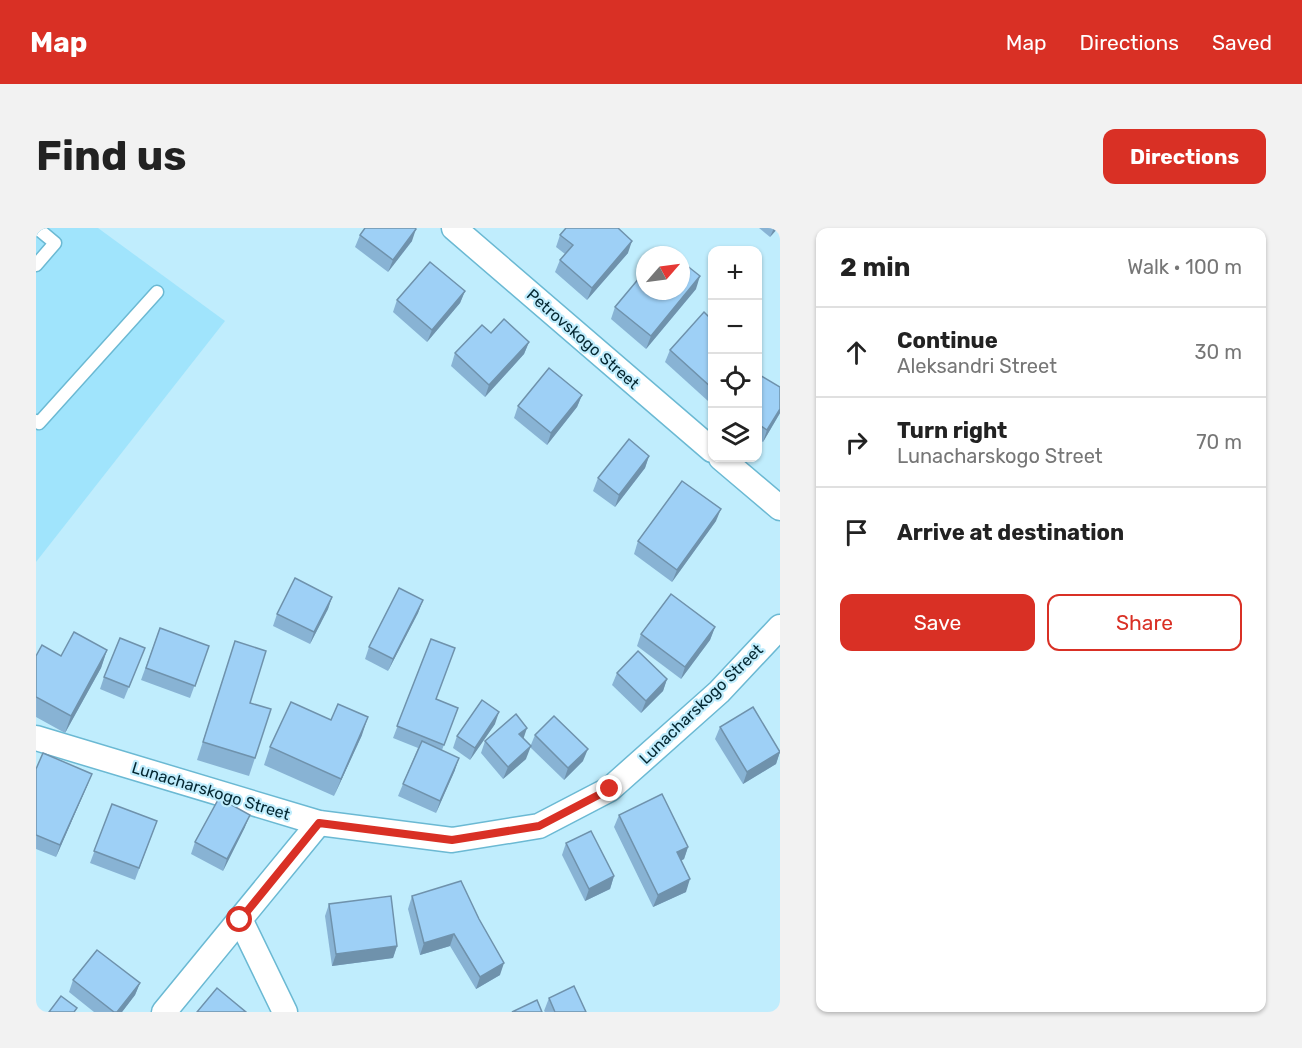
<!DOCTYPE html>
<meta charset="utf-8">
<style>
body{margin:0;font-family:Rubik,sans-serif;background:#f2f2f2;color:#222}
.controls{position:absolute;right:18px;top:18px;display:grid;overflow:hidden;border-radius:12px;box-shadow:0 2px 4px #0004}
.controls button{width:54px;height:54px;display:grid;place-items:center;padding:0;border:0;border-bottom:2px solid #e0e0e0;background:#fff;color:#222;font:30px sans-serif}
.compass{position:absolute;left:600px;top:18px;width:54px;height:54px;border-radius:50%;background:#fff;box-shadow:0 2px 4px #0004;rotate:62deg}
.stop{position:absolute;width:18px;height:18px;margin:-14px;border:4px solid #d93025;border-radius:50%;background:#fff}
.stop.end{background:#d93025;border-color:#fff;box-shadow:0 2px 6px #0008}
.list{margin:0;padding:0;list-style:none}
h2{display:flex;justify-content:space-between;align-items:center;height:78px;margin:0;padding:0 24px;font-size:26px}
h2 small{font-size:20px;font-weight:400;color:#767676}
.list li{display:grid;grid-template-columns:39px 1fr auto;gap:18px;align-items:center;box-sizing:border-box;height:90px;padding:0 24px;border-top:2px solid #e0e0e0}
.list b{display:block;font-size:22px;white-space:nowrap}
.list p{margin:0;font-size:20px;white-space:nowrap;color:#767676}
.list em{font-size:20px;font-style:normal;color:#767676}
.actions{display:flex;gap:12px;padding:18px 24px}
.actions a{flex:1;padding:14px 0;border:2px solid #d93025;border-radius:12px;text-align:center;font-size:21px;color:#d93025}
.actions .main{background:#d93025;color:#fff}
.icon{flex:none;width:33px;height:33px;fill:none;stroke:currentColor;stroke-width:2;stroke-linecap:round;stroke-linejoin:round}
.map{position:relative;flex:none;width:744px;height:784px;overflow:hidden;border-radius:12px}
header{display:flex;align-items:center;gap:36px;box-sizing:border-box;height:84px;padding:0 30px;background:#d93025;color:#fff}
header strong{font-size:28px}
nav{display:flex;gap:33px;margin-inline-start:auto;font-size:21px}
.intro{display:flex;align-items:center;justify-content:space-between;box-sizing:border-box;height:144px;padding:0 36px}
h1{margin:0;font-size:42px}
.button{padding:15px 27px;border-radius:12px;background:#d93025;color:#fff;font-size:21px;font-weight:700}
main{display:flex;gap:36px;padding:0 36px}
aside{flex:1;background:#fff;border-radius:12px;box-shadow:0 2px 4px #0004}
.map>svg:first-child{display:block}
</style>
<header>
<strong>Map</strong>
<nav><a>Map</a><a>Directions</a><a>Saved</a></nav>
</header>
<div class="intro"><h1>Find us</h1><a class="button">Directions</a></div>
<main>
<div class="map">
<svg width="744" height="784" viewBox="0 0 744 784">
<rect width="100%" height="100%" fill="#c0edfd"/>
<polygon fill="#a0e4fc" points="0,0 62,0 189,93 0,334"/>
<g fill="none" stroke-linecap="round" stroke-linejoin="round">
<g stroke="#6bb9d3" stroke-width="15">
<g id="service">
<polyline points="0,37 19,15 1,0"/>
<polyline points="0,193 3,195 121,64"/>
</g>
</g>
<g stroke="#6bb9d3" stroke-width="27">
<g id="minor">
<polyline points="418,0 676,222"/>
<polyline points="685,230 744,280"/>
<polyline points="0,510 283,595 416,612 503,598 574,561 683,464 744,399"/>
<polyline points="204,691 249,784"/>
<polyline points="128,784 283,595"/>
</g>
</g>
<use href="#service" stroke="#fff" stroke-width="12"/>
<use href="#minor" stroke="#fff" stroke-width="24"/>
</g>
<g fill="#88b3d4">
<polygon points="723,0 742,0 734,9"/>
<polygon points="324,7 376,13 352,44 319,19"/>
<polygon points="524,7 592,25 551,72 519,44 524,32 529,26 520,19"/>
<polygon points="660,61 610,121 575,91 579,79"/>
<polygon points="429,63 424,75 391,114 357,84 361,72"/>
<polygon points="676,92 676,168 672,173 629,134 634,122"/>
<polygon points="455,105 493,114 488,126 449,169 415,138 419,125"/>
<polygon points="722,147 744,185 727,214 722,211"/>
<polygon points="546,167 541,179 511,217 478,190 482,178"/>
<polygon points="613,228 609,240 579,279 557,263 562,250"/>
<polygon points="680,293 636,354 598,326 602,313"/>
<polygon points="296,369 292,381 274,416 237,398 241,386"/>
<polygon points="387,372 382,385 352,443 329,431 333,419"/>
<polygon points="679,399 674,412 645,451 601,418 605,406"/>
<polygon points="124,400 173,418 154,470 105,452"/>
<polygon points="395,411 400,471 422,480 406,522 419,542 400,585 362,568 382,520 357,510"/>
<polygon points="199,413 214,475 219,530 213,548 161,532"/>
<polygon points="71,422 65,440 29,505 0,489 0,428 25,428"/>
<polygon points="104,432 88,471 64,461 68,449"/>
<polygon points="581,445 631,451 627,463 605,485 576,457"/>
<polygon points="459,496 434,532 417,520 421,508"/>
<polygon points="684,499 744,523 740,536 707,556 679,511"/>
<polygon points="326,507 298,568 228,537 234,519"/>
<polygon points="499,507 547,533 528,552 494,519"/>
<polygon points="449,513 490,531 467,551 445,525"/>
<polygon points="0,541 56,546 51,558 20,629 0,621"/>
<polygon points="76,576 121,593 99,652 54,635"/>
<polygon points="583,587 652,619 648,631 645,633 650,664 617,679 578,599"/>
<polygon points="209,599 187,643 155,626 159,614"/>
<polygon points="530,615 578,648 574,661 549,673 526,627"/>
<polygon points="376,668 464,747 440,761 414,718 384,727 372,681"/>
<polygon points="293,676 361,718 357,730 296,738 289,688"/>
<polygon points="37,752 104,755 99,767 86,784 58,784 33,764"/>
<polygon points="513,770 550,784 509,784 508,783"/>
</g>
<g fill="#6f92ac">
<polygon points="738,0 742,0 734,9"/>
<polygon points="380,1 376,13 352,44 357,32"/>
<polygon points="596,13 592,25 551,72 556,60"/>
<polygon points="664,48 660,61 610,121 615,108"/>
<polygon points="429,63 424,75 391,114 396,102"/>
<polygon points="493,114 488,126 449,169 453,157"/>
<polygon points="676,162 676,168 672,173"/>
<polygon points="546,167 541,179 511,217 515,205"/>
<polygon points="744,181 744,185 727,214 731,202"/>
<polygon points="613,228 609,240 579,279 583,267"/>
<polygon points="685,281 680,293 636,354 641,342"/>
<polygon points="296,369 292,381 274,416 278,404"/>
<polygon points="387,372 382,385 352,443 357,431"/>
<polygon points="679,399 674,412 645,451 649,439"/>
<polygon points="71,422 65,440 29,505 35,488"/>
<polygon points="631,451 627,463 605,485 610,473"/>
<polygon points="463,484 459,496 434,532 439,520"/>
<polygon points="332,489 326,507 298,568 305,551"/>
<polygon points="491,500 487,512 483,506"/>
<polygon points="495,518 490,531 467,551 472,539"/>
<polygon points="552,521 547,533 528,552 532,540"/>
<polygon points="744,524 740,536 707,556 711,544"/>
<polygon points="423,530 419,542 400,585 404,573"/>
<polygon points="56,546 51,558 20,629 24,617"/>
<polygon points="214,587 209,599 187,643 191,631"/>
<polygon points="652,619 648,631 636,637 641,624"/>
<polygon points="578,648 574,661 549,673 553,661"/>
<polygon points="654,651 650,664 617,679 622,667"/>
<polygon points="418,706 414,718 384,727 388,715"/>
<polygon points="361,718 357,730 296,738 300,726"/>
<polygon points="468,735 464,747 440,761 444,749"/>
<polygon points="104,755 99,767 86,784 81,784"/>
</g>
<g fill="#9ed0f6" stroke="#6f92ac" stroke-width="1.5">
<polygon points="329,0 379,0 380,1 357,32 324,7"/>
<polygon points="530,0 582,0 596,13 556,60 524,32 537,17 524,7"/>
<polygon points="645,33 664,48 615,108 579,79 609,43 609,63 645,63"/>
<polygon points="394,34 429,63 396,102 361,72"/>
<polygon points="668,84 676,92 676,160 634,122"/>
<polygon points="468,91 493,114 453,157 419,125 446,97 455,105"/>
<polygon points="513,140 546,167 515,205 482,178"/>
<polygon points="722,146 744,159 744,181 731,202 722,196"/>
<polygon points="593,211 613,228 583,267 562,250"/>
<polygon points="646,253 685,281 641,342 602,313"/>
<polygon points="259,350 296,369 278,404 241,386"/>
<polygon points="363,360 387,372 357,431 333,419"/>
<polygon points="635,366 679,399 649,439 605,406"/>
<polygon points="124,400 173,418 159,458 110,440"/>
<polygon points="38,404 71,422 35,488 0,469 0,428 6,417 25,428"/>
<polygon points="84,410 109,420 93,459 68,449"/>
<polygon points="395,411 419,420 400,471 422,480 408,517 361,498"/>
<polygon points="199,413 230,423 214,475 235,481 219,530 167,514"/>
<polygon points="602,423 631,451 610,473 581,445"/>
<polygon points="446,472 463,484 439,520 421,508"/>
<polygon points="255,474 295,492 302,476 332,489 305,551 234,519"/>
<polygon points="717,479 744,524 711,544 684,499"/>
<polygon points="480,486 491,500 483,506 495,518 472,539 449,513"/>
<polygon points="518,488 552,521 532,540 499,507"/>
<polygon points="386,513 423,530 404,573 367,556"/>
<polygon points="7,525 56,546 24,617 0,607 0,541"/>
<polygon points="626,566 652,619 641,624 654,651 622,667 583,587"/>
<polygon points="183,570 214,587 191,631 159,614"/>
<polygon points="76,576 121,593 103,640 58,623"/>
<polygon points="555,603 578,648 553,661 530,615"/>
<polygon points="425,653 443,691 468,735 444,749 418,706 388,715 376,668"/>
<polygon points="355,668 361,718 300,726 293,676"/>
<polygon points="61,722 104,755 81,784 78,784 37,752"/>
<polygon points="538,758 550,784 519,784 513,770"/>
<polygon points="181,760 210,784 161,784"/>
<polygon points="25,768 41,780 38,784 13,784"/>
<polygon points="501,772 506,784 476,784"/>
</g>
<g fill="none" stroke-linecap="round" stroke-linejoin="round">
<polyline stroke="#d93025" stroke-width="8" points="204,692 283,595 416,612 503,598 574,561"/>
</g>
<g text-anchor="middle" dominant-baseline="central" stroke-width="4.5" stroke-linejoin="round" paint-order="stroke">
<g font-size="16" fill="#042731" stroke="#c0edfd">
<text transform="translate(547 111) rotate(41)">Petrovskogo Street</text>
<text transform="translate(665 476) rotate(-44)">Lunacharskogo Street</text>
<text transform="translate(175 563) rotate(17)">Lunacharskogo Street</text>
</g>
</g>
</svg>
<div class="controls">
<button>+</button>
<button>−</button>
<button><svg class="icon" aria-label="locate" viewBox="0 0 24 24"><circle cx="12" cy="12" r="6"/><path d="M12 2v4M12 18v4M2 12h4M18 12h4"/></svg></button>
<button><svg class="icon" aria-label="layers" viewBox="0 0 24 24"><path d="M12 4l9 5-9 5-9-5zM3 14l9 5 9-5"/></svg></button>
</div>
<svg class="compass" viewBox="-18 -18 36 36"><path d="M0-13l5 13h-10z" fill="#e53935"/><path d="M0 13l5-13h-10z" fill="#767676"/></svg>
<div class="stop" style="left:204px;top:692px"></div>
<div class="stop end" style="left:574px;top:561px"></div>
</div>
<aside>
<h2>2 min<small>Walk · 100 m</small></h2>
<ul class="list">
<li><svg class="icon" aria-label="ahead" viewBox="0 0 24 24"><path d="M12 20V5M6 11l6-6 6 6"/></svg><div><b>Continue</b><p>Aleksandri Street</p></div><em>30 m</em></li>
<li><svg class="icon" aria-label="right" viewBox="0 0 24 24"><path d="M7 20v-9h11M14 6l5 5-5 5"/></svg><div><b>Turn right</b><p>Lunacharskogo Street</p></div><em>70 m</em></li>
<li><svg class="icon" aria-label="arrive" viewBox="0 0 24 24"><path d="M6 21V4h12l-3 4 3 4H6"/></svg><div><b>Arrive at destination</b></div></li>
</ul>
<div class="actions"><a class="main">Save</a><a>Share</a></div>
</aside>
</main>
